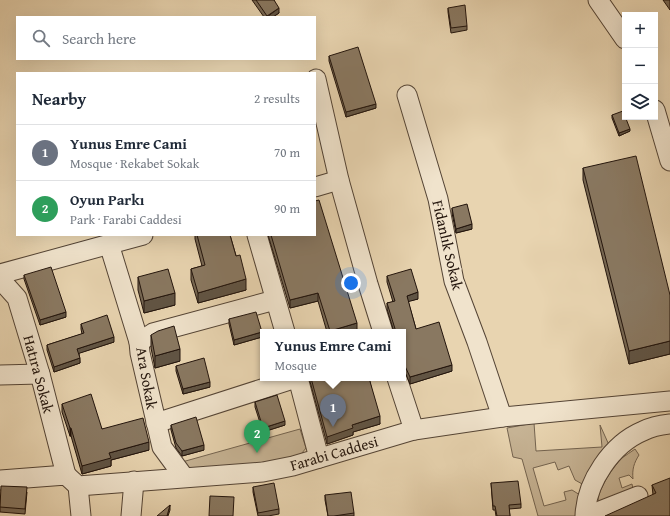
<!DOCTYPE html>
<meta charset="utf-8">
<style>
body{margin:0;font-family:"Gentium Book Plus",serif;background:#f2f2f3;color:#1f2937}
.controls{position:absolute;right:12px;top:12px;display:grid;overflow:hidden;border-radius:0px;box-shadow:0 4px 16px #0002}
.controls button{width:36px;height:36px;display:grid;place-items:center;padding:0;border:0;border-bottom:1px solid #e0e1e3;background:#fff;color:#1f2937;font:20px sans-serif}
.you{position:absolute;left:351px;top:283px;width:14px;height:14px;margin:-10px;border:3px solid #fff;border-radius:50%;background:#1a73e8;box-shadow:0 0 0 6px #1a73e833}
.badge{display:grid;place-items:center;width:26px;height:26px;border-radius:50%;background:#111827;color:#fff;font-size:13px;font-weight:700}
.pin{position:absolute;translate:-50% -33px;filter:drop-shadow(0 1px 2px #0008)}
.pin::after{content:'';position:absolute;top:21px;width:14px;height:12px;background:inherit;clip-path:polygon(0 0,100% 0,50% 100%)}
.popup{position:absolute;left:260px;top:329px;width:146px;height:52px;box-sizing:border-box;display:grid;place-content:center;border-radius:0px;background:#fff;filter:drop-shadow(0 1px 3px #0005);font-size:13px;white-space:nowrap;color:#747a83}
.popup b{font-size:15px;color:#1f2937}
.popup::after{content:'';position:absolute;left:50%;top:100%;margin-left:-8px;border:8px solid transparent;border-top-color:#fff}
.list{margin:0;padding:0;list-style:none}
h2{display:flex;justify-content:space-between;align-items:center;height:52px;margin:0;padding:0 16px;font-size:17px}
h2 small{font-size:13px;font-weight:400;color:#747a83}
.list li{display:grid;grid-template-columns:26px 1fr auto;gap:12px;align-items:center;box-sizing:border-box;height:56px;padding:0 16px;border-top:1px solid #e0e1e3}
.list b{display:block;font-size:15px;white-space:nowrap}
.list p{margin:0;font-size:13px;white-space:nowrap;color:#747a83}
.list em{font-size:13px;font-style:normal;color:#747a83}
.icon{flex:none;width:22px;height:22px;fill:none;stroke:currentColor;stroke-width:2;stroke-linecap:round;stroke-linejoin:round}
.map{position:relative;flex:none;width:670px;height:516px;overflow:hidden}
.search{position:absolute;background:#fff;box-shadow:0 4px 16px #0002;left:16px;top:16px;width:300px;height:44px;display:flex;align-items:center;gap:10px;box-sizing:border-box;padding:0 14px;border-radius:0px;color:#747a83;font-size:15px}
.panel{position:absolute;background:#fff;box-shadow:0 4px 16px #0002;left:16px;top:72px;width:300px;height:164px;border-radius:0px}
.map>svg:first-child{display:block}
</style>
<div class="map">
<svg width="670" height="516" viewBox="0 0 670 516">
<rect width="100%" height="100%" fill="#e8d4b0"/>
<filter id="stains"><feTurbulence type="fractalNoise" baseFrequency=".005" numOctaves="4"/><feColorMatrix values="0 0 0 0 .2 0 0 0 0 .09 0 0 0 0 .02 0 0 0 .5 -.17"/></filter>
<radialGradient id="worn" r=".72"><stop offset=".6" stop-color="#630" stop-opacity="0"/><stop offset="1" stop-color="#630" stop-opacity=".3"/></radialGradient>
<g fill="#c6b394" stroke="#746450">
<polygon points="534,423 536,451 602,447 600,425 609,445 584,485 575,480 569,466 558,470 555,462 533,468 544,506 566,500 564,492 572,490 580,495 577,516 538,516 522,459 513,457 507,428"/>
<polygon points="300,429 306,448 298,458 187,472 182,462"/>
<path d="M635 449 639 455C634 463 632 469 633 479L629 475 619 478 622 488 632 484 633 489 600 501 598 500C599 488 613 467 622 458 626 455 631 452 635 449Z"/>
</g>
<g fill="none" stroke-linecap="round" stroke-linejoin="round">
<g stroke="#544435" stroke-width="21">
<g id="minor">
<polyline points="598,0 625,39"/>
<polyline points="316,79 339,180 368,284 383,332"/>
<polyline points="407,95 438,199 454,281 477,342 502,417"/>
<polyline points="655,110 670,161"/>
<polyline points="315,187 339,180"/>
<polyline points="257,235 285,332"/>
<polyline points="109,244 139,342"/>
<polyline points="0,274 143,235"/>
<polyline points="0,279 17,298 40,374 66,475"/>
<polyline points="0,375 40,374"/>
<polyline points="298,378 319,458"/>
<polyline points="397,378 414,430"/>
<polyline points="156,423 296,378"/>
<polyline points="184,477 162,447 140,353 139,342 153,333 275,300"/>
<polyline points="0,480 66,475 78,486 263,472 293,466 414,430 502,417 670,401"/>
<polyline points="78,486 81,516"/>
<polyline points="131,516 134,481"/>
<path d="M585 516C586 482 612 444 643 431 651 427 661 425 670 424"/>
<polyline points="587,516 638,496"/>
</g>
</g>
<use href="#minor" stroke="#f0e3cc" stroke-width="19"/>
</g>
<g fill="#766753" stroke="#22140c">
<polygon points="252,0 274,0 279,13 273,17 264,17"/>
<polygon points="663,0 670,0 670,10"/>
<polygon points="448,8 467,26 467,30 451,33 448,12"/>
<polygon points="329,56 376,108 346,117 329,61"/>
<polygon points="612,115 630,131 619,136 612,118"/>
<polygon points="583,168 670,295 670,354 629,364 583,180"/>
<polygon points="452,208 472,229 456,233 452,213"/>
<polygon points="195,235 230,235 246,290 198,303 191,280 191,269 202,266 195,239"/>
<polygon points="268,235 315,235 357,331 353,332 327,332 318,301 290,308"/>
<polygon points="24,275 66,317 40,325 24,279"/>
<polygon points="387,276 418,299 408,301 416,329 452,371 410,384 404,370 403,365 403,332 394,332 387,309 387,303 393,302 387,282"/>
<polygon points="138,277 175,305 144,313 138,290"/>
<polygon points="229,319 262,337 234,345 229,324"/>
<polygon points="81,324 114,342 79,353 80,363 54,372 47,350 47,345 82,334 81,329"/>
<polygon points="151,335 180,361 155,368 151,348"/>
<polygon points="176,366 210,387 183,394 176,371"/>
<polygon points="309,378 369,378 380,424 353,432 353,435 327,444"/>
<polygon points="255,402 285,425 263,432 255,407"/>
<polygon points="62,404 102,429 149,450 111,460 111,466 82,474 71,436 70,436 62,412"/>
<polygon points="171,425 204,450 182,456 176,448 171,430"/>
<polygon points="491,483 521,504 521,508 509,509 510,516 496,516 495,510 493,510"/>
<polygon points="652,485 670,516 653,495"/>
<polygon points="253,487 279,509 279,514 268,516 258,516 253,492"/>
<polygon points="27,492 25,514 0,512 0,496"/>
<polygon points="325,495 354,513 354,516 328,516 325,500"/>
</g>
<g fill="#605444" stroke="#22140c">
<polygon points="279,8 279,13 273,17 267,17"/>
<polygon points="376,104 376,108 346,117 346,112"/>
<polygon points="630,129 630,131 619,136 619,133"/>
<polygon points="472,224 472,229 456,233 456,229"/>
<polygon points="246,279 246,290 198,303 198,293"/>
<polygon points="418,292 418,299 407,302 407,296"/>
<polygon points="175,293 175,305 144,313 144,301"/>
<polygon points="318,293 318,301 290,308 290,300"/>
<polygon points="66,312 66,317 40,325 40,320"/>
<polygon points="357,323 357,331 353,332 330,332 330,331"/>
<polygon points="262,332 262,337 234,345 234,340"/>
<polygon points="114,337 114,342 77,354 77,349"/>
<polygon points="670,341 670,354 629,364 629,351"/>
<polygon points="180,349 180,361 155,368 155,356"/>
<polygon points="80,358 80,363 54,372 54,367"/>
<polygon points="452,365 452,371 410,384 410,377"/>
<polygon points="210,382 210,387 183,394 183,389"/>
<polygon points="380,416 380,424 353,432 353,435 327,444 327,437 352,425"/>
<polygon points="285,421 285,425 263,432 263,428"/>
<rect x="70" y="428" width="1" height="8"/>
<polygon points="149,442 149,450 111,460 111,466 82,474 82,466 109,453"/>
<polygon points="204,445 204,450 182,456 182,451"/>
<polygon points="170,505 170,510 168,516 167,516"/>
</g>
<g fill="#897861" stroke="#22140c">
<polygon points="256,0 274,0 279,8 267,16"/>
<polygon points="465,5 467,26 451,28 448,8"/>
<polygon points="358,47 376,104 346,112 329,56"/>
<polygon points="623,111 630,129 619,133 612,115"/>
<polygon points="636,156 670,295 670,341 629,351 583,168"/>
<polygon points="319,200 357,323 330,331 318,293 290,300 271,235 315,235 315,201"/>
<polygon points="467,204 472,224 456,229 452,208"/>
<polygon points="197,235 230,235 236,256 240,255 246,279 198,293 191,269 205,265"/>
<polygon points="51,267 66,312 40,320 24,275"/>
<polygon points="168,269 175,293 144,301 138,277"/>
<polygon points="411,269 418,292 407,296 416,329 439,322 452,365 410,377 404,364 403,359 403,332 396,332 387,303 395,301 387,276"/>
<polygon points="256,312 262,332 234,340 229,319"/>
<polygon points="107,315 114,337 77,349 80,358 54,367 47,345 84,333 81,324"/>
<polygon points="174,326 180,349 155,356 151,335 158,331"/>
<polygon points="204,358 210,382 183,389 176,366"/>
<polygon points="311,378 369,378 380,416 352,425 353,428 327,437"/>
<polygon points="91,394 102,429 143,418 149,442 109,453 111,458 82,466 71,428 70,428 62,404"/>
<polygon points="277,395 285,421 263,428 255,402"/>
<polygon points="196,417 204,445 182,451 176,443 171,425"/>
<polygon points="670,478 670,516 605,516 656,493 652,485"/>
<polygon points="518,481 521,504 509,505 510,516 497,516 495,506 493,506 491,483"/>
<polygon points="274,483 279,509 258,513 253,487"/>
<polygon points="1,486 27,487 25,509 0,507"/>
<polygon points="351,492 354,513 334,516 328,516 325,495"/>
<polygon points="210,496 234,497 233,516 209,516"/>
<polygon points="170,505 167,516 157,516"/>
</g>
<g text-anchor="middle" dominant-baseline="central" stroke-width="4" stroke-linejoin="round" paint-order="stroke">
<g font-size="15" fill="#22140c" stroke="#f0e3cc">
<text transform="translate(448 245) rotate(77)">Fidanlık Sokak</text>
<text transform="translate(39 374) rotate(75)">Hatıra Sokak</text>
<text transform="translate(147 378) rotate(80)">Ara Sokak</text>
<text transform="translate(334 453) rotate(-16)">Farabi Caddesi</text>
</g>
</g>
<rect width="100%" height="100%" filter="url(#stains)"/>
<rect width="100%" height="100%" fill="url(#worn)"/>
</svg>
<div class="controls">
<button>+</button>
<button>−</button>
<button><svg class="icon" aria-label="layers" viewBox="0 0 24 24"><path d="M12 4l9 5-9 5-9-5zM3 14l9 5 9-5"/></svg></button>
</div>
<div class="you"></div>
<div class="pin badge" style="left:333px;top:427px;background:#6b7280">1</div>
<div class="popup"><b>Yunus Emre Cami</b>Mosque</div>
<div class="pin badge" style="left:257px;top:453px;background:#2e9e5b">2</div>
<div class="search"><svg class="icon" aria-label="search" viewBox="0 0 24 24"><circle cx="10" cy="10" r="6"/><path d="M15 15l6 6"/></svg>Search here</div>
<section class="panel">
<h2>Nearby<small>2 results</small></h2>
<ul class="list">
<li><span class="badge" style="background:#6b7280">1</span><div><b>Yunus Emre Cami</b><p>Mosque · Rekabet Sokak</p></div><em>70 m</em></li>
<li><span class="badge" style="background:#2e9e5b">2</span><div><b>Oyun Parkı</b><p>Park · Farabi Caddesi</p></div><em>90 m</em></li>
</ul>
</section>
</div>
